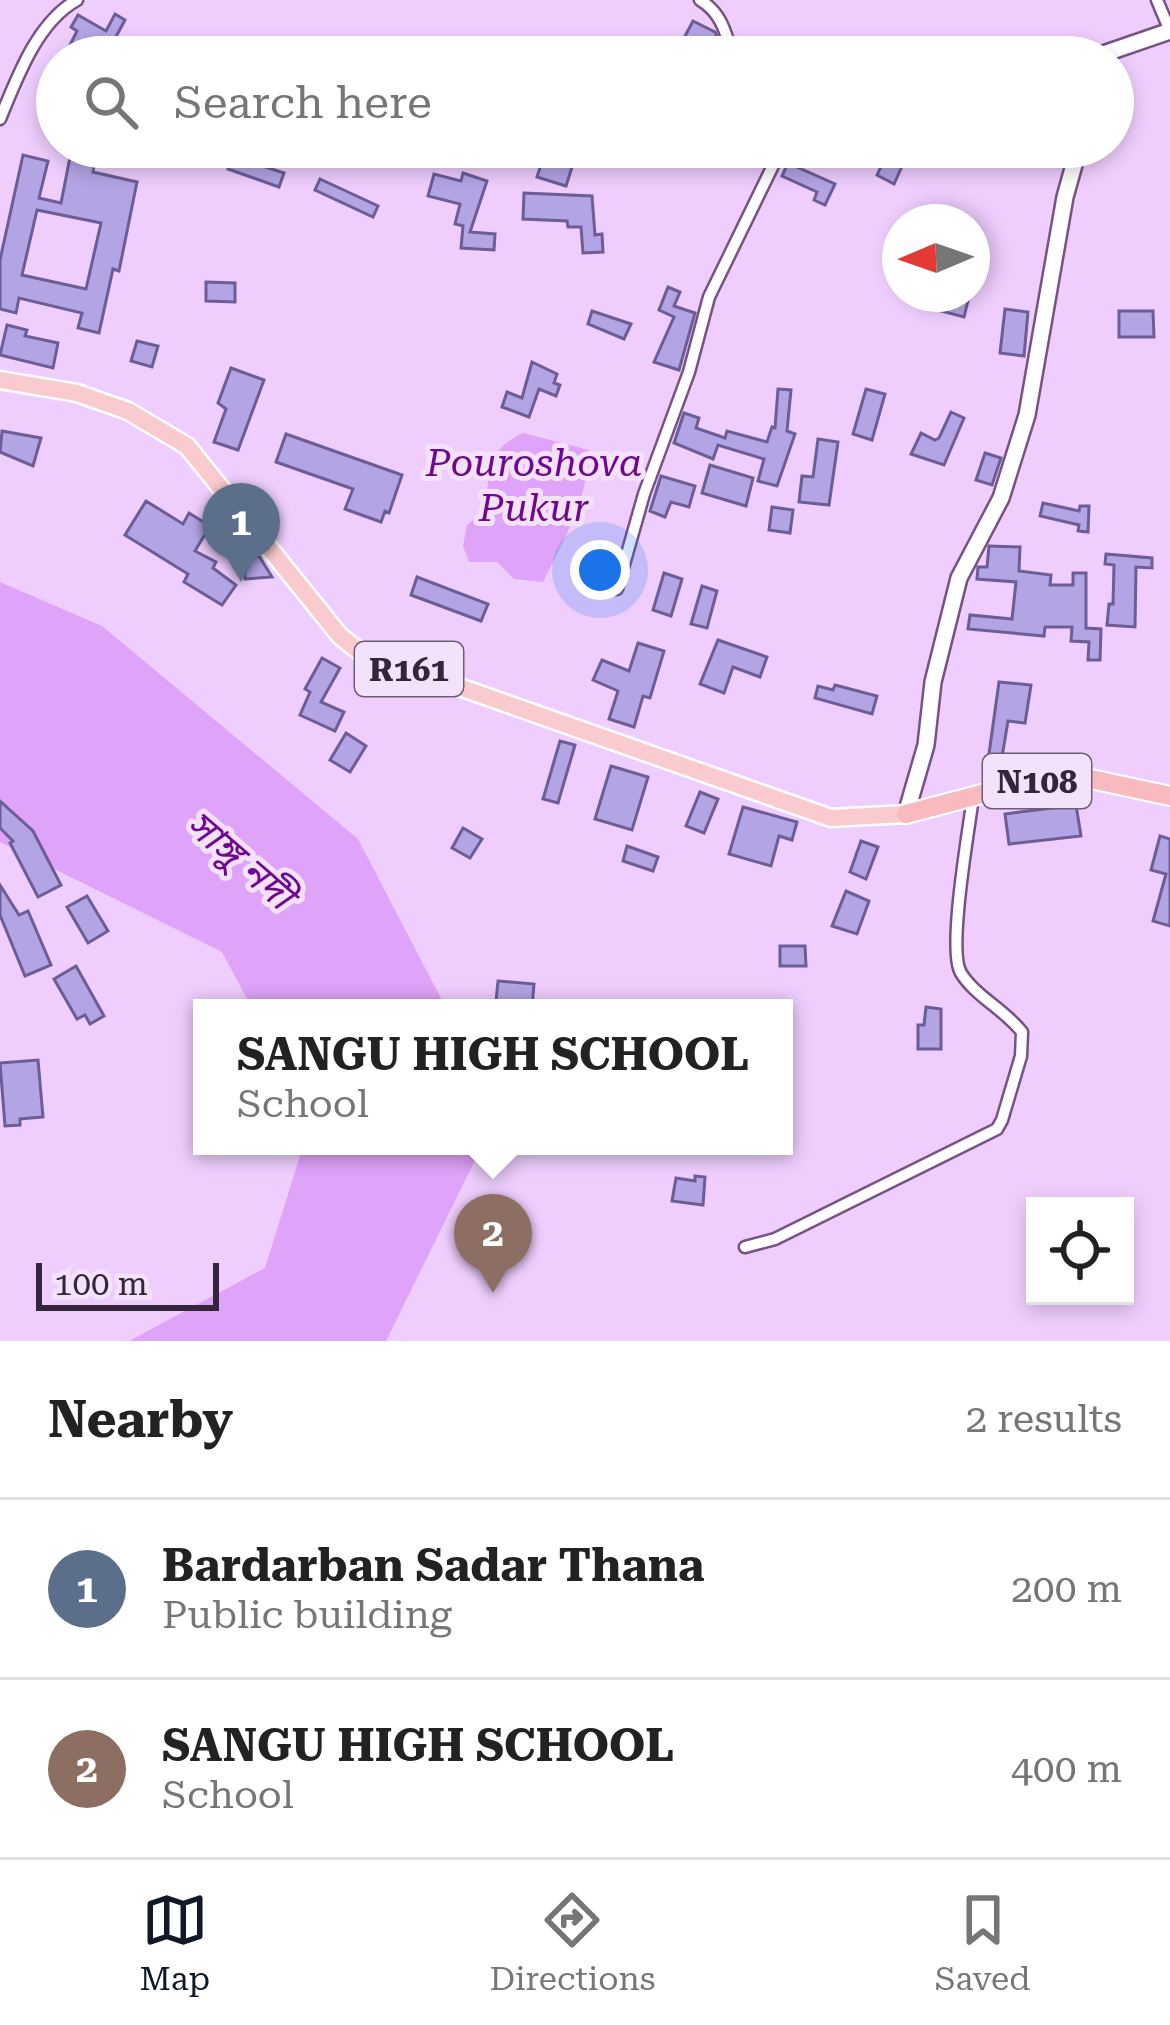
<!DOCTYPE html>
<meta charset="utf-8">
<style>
body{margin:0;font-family:"Roboto Serif","Noto Sans Bengali",serif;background:#f6f6f6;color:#222}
.controls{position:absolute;right:36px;bottom:36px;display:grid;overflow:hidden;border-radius:0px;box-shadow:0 6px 18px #0003}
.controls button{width:108px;height:108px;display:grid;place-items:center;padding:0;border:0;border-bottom:3px solid #e0e0e0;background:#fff;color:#222;font:60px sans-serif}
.compass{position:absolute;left:882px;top:204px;width:108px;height:108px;border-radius:50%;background:#fff;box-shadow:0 6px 18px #0003;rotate:268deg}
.scale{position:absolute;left:36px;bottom:30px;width:183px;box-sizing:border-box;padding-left:12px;border:6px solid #35253b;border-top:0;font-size:33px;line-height:42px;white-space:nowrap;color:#35253b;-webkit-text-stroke:9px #f3e2fa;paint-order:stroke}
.you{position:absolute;left:600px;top:570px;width:42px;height:42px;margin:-30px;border:9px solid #fff;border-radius:50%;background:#1a73e8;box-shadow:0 0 0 18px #1a73e833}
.badge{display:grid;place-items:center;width:78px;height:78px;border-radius:50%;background:#111827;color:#fff;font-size:39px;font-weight:700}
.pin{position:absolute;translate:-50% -99px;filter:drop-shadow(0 3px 6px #0008)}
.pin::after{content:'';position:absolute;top:63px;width:42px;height:36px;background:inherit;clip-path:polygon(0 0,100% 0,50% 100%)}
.popup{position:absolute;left:193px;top:999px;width:600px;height:156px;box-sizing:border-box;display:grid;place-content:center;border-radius:0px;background:#fff;filter:drop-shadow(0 3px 9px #0005);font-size:39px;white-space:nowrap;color:#767676}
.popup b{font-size:45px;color:#222}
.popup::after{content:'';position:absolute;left:50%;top:100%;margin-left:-24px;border:24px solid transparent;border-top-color:#fff}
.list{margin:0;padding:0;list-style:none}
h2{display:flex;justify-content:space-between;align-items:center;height:156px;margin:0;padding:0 48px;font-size:51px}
h2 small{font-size:39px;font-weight:400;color:#767676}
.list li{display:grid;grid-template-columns:78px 1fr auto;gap:36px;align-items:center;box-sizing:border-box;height:180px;padding:0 48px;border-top:3px solid #e0e0e0}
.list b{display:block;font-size:45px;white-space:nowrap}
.list p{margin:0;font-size:39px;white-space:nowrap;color:#767676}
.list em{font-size:39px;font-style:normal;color:#767676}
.icon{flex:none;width:66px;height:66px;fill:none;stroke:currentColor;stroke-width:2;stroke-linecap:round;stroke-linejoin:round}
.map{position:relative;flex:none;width:1170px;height:1341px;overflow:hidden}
.search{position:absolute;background:#fff;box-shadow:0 6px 18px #0003;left:36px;right:36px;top:36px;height:132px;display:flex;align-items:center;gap:30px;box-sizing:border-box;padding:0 42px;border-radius:66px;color:#767676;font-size:45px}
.sheet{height:516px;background:#fff}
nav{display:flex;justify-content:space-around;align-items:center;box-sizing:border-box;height:168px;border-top:3px solid #e0e0e0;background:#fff;font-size:33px;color:#767676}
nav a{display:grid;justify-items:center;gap:6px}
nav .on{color:#111827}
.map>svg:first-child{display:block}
</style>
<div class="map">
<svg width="1170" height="1341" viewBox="0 0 1170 1341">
<rect width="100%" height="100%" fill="#efcefe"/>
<g fill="#dfa3f9">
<path d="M523 433 589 450C589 496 563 542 543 582L514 579 497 562H469L463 546 467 525C505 498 468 458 523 433Z"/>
<polygon points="0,582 102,626 358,839 446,1008 252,1008 222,952 0,842"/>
<polygon points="303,1146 482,1146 386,1341 129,1341 265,1268"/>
</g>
<g fill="#b3a4e4" stroke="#6c5d97" stroke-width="3" fill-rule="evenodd">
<polygon points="115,14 125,20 105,57 64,57 77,31 71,27 78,15 106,31"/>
<polygon points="693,21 715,32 717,37 709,52 684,38"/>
<path d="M72 147H98L93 172 137 182 119 271 113 269 99 333 78 328 82 313 19 298 16 313 0 309V260L23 155 48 161 39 198 61 203ZM37 210 101 223 86 289 22 275Z"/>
<polygon points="890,147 908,153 894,184 877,175"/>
<polygon points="232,156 284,173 279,187 228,169"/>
<polygon points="543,158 572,167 566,186 537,177"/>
<polygon points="788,163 835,184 825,205 814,200 817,192 782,176"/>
<polygon points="463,173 487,181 470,232 495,234 494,250 461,248 463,226 455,224 460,204 428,196 434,174 461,181"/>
<polygon points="320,179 378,206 373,217 315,190"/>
<polygon points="524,193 592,196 595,235 602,234 603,252 583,253 581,227 568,227 567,221 523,219"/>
<polygon points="206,282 235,283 235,302 206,301"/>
<polygon points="668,287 680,292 674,306 695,313 679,370 654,362 674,317 659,310"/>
<polygon points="945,294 969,297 964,317 941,311"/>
<polygon points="1005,309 1028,312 1024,356 1000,353"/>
<polygon points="592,311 631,324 624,339 588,324"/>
<polygon points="1119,311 1153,311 1154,337 1119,337"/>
<polygon points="7,325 27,330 25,336 58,343 53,368 0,355"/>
<polygon points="137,341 158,346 152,367 131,361"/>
<polygon points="532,362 557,374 554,383 560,385 556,396 539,389 529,417 502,407 507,392 522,398"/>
<polygon points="231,368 264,380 238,450 214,442 226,409 218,403"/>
<polygon points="778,389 791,390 787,431 795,434 777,486 758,481 764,459 718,445 713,459 674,443 684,413 699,418 696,428 725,438 727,431 767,442 772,427 775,428"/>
<polygon points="866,389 885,394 872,440 853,434"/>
<polygon points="951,412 964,418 944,465 911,454 921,433 935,440 939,438"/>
<polygon points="2,431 41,438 33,466 0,452"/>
<polygon points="286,434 402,475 389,513 385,511 381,522 345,509 353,489 276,462"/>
<polygon points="818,439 838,442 829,505 799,502 802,476 813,477"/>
<polygon points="985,453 1001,458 992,485 976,480"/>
<polygon points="710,465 753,478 746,506 702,493"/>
<polygon points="661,476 695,486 689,507 671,502 665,517 650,511"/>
<polygon points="146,501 183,524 189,513 210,526 195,551 216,562 213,568 236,585 222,605 184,582 188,574 125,535"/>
<polygon points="1043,503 1079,511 1080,506 1089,506 1088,532 1078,531 1079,525 1040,516"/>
<polygon points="772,507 793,510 790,533 769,530"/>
<polygon points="989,546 1020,547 1019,571 1051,575 1050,585 1073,585 1073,573 1086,573 1086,628 1101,629 1100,660 1088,660 1089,642 1071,641 1072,627 1045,627 1044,636 968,629 970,615 1012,619 1016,582 977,579 978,567 987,567"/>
<polygon points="1106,554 1152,558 1152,568 1136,567 1135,627 1107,625 1109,604 1113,604 1114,565 1105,564"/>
<polygon points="259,556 272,577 245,579 244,557"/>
<polygon points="664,573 682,579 671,616 653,610"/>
<polygon points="417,577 488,604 481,621 411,595"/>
<polygon points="702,586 717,591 707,628 691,624"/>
<polygon points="718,640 767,657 760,677 733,667 724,693 700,684"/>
<polygon points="638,643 664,651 650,698 643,696 634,727 609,719 618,691 593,680 602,660 629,671"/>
<polygon points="322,658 340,668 321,702 344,712 335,731 300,715 310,692 305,689"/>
<polygon points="999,682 1031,685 1025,723 1008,721 1001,763 988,761"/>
<polygon points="835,685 877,696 872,714 815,698 818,686 833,690"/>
<polygon points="346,733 366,746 350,772 330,760"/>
<polygon points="560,741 575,745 558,803 543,799"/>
<polygon points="611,766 648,777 632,830 595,819"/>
<polygon points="700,792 718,799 704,833 686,826"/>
<polygon points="0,801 33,831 61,885 38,897 10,843 13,841 0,828"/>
<polygon points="1076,805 1081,836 1009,844 1005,814"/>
<polygon points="743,807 797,822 792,840 779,836 771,866 729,854"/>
<polygon points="463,828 482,839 470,858 452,848"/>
<polygon points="1160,836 1170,839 1170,926 1153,921 1166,874 1151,870"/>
<polygon points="861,841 878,847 866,879 850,872"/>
<polygon points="627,846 658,857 653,871 623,861"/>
<polygon points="0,885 19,915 28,911 51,965 25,976 0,915"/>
<polygon points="846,891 869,901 857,934 832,926"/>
<polygon points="87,896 108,931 88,943 67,907"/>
<polygon points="780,946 805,946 806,966 780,966"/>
<polygon points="76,966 104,1016 90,1024 85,1015 77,1019 54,979"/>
<polygon points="498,981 534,984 532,1008 496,1001"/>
<polygon points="926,1007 941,1009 941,1049 918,1049 918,1025 924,1025"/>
<polygon points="38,1060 43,1117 20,1119 20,1125 5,1126 0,1063"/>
<polygon points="695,1176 705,1177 703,1205 672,1201 676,1178 695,1181"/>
</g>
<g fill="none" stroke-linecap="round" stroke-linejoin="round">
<g stroke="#765286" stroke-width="15">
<g id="minor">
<path d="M700 0C722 13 726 34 733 57"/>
<polyline points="1157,0 1170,31"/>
<path d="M0 119C17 78 37 22 77 0"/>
<path d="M937 147C962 157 985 169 1006 147"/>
<polyline points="617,589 644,494 689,372 709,297 782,147"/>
<path d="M745 1247 775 1239 997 1129 1002 1120 1021 1056 1022 1032C1005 1010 975 996 961 973 947 951 969 829 973 797"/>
</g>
</g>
<g stroke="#765286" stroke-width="20">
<g id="secondary">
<polyline points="1105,57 1106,53 1170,31"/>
<polyline points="906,814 926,745 933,682 959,578 1001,498 1027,415 1065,197 1079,147"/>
</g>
</g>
<g stroke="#fff" stroke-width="21">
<polyline id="primary" points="0,380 77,393 128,411 187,446 340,636 360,652 831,818 906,814"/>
</g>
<g stroke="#fff" stroke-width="22">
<polyline id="trunk" points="906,814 1016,785 1072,775 1170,796"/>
</g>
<use href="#minor" stroke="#fff" stroke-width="10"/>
<use href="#secondary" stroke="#fff" stroke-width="15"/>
<use href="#primary" stroke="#facbce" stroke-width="16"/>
<use href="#trunk" stroke="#f8babe" stroke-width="18"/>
</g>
<g text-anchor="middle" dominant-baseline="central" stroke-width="10" stroke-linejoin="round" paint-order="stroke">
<g fill="#f3e2fa" stroke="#6e5e74" stroke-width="3">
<rect x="355" y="642" width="108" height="54" rx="9"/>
<rect x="983" y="754" width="108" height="54" rx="9"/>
</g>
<g font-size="33" font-weight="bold" fill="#35253b">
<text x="409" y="669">R161</text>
<text x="1037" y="781">N108</text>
</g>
<g font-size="39" font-style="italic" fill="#710791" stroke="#f3e2fa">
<text x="534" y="463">Pouroshova<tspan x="534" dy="45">Pukur</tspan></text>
<text transform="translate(240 860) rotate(41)">সাঙ্গু নদী</text>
</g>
</g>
</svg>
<div class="controls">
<button><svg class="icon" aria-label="locate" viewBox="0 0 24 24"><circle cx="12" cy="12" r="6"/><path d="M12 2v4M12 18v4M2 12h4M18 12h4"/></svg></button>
</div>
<svg class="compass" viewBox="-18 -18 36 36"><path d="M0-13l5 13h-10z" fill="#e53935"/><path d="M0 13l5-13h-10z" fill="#767676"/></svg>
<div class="scale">100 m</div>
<div class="you"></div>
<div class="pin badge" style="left:241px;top:582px;background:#5c6f8a">1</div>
<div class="pin badge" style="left:493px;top:1293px;background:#8d6e63">2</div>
<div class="popup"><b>SANGU HIGH SCHOOL</b>School</div>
<div class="search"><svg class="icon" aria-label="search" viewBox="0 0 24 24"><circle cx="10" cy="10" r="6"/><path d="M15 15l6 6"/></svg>Search here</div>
</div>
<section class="sheet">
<h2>Nearby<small>2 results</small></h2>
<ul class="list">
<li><span class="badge" style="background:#5c6f8a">1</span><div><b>Bardarban Sadar Thana</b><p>Public building</p></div><em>200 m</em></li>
<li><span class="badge" style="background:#8d6e63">2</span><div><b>SANGU HIGH SCHOOL</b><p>School</p></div><em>400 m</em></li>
</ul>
</section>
<nav>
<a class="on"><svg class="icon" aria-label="map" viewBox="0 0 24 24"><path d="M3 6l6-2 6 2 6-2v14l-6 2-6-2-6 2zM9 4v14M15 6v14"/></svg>Map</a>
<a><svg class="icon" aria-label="directions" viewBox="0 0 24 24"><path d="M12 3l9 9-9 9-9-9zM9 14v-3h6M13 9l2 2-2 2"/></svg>Directions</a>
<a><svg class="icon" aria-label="saved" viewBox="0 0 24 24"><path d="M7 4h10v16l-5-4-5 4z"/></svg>Saved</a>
</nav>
